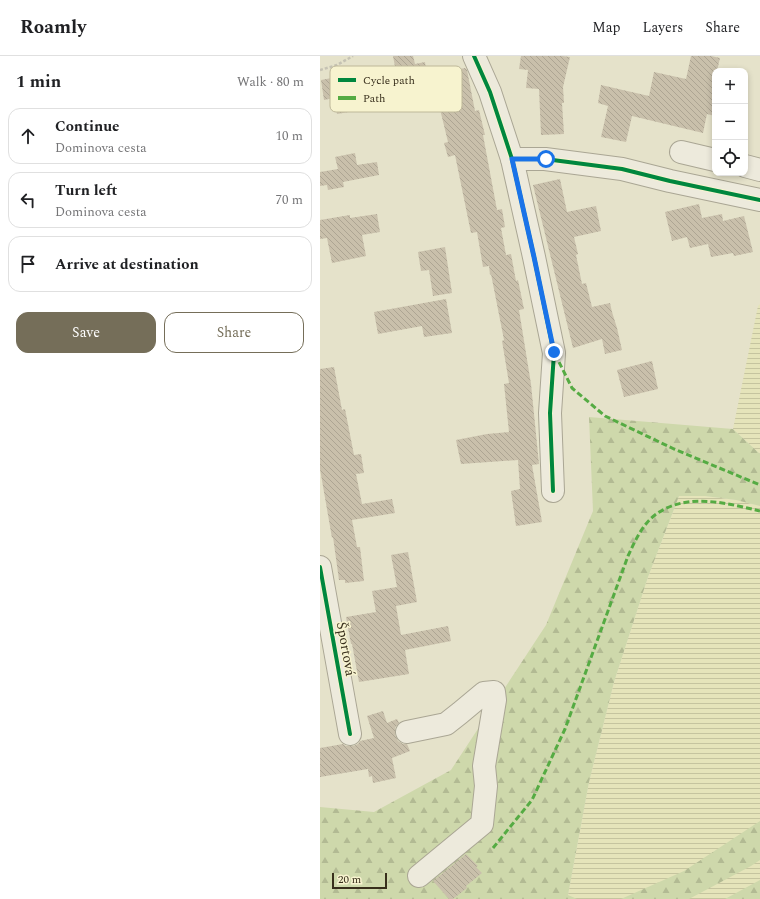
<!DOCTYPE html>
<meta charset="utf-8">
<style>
body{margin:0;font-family:Spectral,serif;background:#f2f2f2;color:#202124}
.controls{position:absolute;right:12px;top:12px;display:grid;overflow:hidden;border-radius:8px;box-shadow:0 2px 6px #0003}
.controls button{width:36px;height:36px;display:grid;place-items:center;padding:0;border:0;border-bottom:1px solid #e0e0e0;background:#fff;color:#202124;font:20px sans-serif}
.scale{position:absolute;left:12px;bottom:10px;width:55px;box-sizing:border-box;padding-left:4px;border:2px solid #382f1c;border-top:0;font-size:11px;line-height:14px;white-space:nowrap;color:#382f1c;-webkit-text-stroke:3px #f7f3cf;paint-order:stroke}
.stop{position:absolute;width:12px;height:12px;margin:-9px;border:3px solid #1a73e8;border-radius:50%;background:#fff}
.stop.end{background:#1a73e8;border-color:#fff;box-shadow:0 1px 4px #0008}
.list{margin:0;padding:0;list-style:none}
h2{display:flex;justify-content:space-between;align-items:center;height:52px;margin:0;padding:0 16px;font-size:17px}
h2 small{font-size:13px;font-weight:400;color:#757577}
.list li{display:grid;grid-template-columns:26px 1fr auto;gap:12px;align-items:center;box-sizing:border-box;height:56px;margin:0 8px 8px;padding:0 8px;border:1px solid #e0e0e0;border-radius:12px}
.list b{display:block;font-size:15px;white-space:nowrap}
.list p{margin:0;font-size:13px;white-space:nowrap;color:#757577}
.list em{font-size:13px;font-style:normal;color:#757577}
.actions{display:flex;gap:8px;padding:12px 16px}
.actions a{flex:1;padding:9px 0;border:1px solid #756e59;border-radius:12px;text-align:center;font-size:14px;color:#756e59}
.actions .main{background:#756e59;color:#fff}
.icon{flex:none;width:22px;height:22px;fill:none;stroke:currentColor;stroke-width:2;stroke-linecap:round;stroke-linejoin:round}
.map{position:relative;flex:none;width:440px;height:843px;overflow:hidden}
header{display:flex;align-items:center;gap:24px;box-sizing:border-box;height:56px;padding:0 20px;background:#fff;border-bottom:1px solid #e0e0e0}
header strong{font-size:19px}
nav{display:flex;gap:22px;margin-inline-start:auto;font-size:14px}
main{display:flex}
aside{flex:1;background:#fff}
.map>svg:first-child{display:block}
</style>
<header>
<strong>Roamly</strong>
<nav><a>Map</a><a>Layers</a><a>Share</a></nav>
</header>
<main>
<aside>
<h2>1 min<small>Walk · 80 m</small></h2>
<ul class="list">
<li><svg class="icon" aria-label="ahead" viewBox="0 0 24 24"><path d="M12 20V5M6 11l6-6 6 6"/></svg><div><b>Continue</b><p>Dominova cesta</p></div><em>10 m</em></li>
<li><svg class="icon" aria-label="left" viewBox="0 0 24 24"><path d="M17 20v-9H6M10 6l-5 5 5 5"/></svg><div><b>Turn left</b><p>Dominova cesta</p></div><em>70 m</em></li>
<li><svg class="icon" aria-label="arrive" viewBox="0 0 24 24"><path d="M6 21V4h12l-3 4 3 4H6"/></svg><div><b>Arrive at destination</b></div></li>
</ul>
<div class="actions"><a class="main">Save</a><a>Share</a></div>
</aside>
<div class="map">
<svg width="440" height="843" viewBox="0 0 440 843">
<defs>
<pattern id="farmland-rules" width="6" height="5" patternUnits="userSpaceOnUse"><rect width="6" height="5" fill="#e5e4ba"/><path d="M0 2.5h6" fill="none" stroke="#c5c49f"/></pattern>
<pattern id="forest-firs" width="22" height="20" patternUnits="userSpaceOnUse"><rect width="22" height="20" fill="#ced8ab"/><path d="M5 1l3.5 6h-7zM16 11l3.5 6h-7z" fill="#b2ba93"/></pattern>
<pattern id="building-back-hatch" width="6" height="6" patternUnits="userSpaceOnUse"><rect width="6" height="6" fill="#c9c0ab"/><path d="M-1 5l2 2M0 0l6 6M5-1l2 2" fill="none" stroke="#ada593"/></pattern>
</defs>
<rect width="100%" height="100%" fill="#e5e2ca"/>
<g fill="url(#farmland-rules)">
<polygon points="440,248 440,398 413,373 438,250"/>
<polygon points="359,440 385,440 416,444 440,450 440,843 246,843 248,839 269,726 294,626 328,521"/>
</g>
<g fill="url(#forest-firs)">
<polygon points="269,361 413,373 440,398 440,450 416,444 385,440 359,440 328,521 294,626 269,726 248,839 257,843 0,843 0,751 54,756 131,714 226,569 273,455"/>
<polygon points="440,765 440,804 431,810 369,843 301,843 364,815"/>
<polygon points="440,824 440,843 405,843"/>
</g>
<g fill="url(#building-back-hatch)">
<polygon points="73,0 93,0 95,8 105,6 107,20 145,12 147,14 155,55 159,54 165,79 163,79 177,154 182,153 185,171 181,172 186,199 191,198 196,225 198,224 204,253 199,254 211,328 219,408 212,409 222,466 196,470 191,435 200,433 198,404 141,408 136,384 167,378 189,376 184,328 189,327 182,285 184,284 171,218 170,219 169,210 163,211 157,176 151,177 135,99 128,101 124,87 128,86 118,45 70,54 69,49 17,58 14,42 4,44 1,24 17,21 16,19 30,16 32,24 76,16"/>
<polygon points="201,0 242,0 250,1 243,31 244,47 242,47 244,78 221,79 219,33 206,32 208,14 199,13"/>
<polygon points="371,0 391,0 400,2 397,15 395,15 395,60 387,58 383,77 312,60 306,86 281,81 288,50 278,47 281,29 329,40 334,16 366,23"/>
<polygon points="35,97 37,109 57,106 59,119 23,126 24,131 8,134 7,129 0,130 0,116 18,113 15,101"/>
<polygon points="240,123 247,156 276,150 281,175 254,181 258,198 256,199 262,228 266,227 272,251 290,247 292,256 297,272 302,294 285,298 282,283 253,292 213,129"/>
<polygon points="379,148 382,162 402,158 403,165 424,160 433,196 414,200 413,197 391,201 388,188 370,192 367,181 352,185 345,156"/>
<polygon points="57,158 60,176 42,179 46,200 12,207 7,182 0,183 0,164 30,159 30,162"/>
<polygon points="125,191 132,237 113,240 109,214 101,215 98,196"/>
<polygon points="126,243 132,277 104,281 102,270 58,278 54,256"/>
<polygon points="332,305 338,333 304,341 297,314"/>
<polygon points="14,311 22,354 25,353 34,399 41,398 44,417 36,418 42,448 72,443 75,457 32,464 37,491 40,491 44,525 25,527 25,524 19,524 13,481 12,482 0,413 0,313"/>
<polygon points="88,496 97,546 76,550 81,579 128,570 131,585 85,594 89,618 39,626 32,588 31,588 26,561 56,556 52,535 77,531 71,499"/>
<polygon points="63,655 67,667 77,663 79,667 75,672 75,679 78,685 83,688 87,688 90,695 72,702 76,722 53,727 52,720 49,721 48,713 0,721 0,692 23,688 26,690 33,690 38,688 40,685 54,682 47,660"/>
<polygon points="146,798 158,810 156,811 162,817 146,830 147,832 133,843 129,843 113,825"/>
</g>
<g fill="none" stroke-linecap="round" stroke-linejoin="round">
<g stroke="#aaa694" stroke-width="24">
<g id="minor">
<polyline points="154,0 170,36 192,103 214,201 234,297 230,357 233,435"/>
<polyline points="361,96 395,104"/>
<polyline points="192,103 225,103 302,113 350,125 440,144"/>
<polyline points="425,110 440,114"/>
<polyline points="0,511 30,678"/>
<polyline points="87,676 126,668 140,657 164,637 174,636 175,644 164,710 166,730 162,768 99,820"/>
</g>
</g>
<polyline stroke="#c5c2b3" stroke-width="2.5" stroke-dasharray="3 2" stroke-linecap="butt" points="0,14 17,9 33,0"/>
<use href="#minor" stroke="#edeadc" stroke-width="22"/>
<g stroke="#55ab43" stroke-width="3" stroke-dasharray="6 3" stroke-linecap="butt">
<polyline points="235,298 252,332 285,360 354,393 440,429"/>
<path d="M173 792 212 744 245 673 308 500C315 485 322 469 335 459 366 436 406 447 440 455"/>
</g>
<g stroke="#f7f3cf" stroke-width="6">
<g id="cycleway">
<polyline points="154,0 170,36 192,103 214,201 234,297 230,357 233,435"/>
<polyline points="192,103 225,103 302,113 350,125 440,144"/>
<polyline points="0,511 30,678"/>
</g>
</g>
<use href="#cycleway" stroke="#00873e" stroke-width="4"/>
</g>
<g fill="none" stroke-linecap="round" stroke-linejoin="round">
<polyline stroke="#1a73e8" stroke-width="5" points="226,103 192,103 214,201 234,296"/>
</g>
<g text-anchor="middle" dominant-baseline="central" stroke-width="3" stroke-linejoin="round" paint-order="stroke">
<g font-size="14" fill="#382f1c" stroke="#f7f3cf">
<text transform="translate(26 593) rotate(80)">Športová</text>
</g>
</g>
<rect x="10" y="10" width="132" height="46" rx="6" fill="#f7f3cf" stroke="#beb899" stroke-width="1"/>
<rect x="18" y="22" width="18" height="4" fill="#00873e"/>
<rect x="18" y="40" width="18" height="4" fill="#55ab43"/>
<g font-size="11" fill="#382f1c">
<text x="43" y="28">Cycle path</text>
<text x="43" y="46">Path</text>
</g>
</svg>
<div class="controls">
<button>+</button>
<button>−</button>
<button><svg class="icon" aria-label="locate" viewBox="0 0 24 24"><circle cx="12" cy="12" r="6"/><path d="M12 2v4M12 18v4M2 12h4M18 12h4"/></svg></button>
</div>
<div class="scale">20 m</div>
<div class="stop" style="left:226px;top:103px"></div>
<div class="stop end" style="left:234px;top:296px"></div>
</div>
</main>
